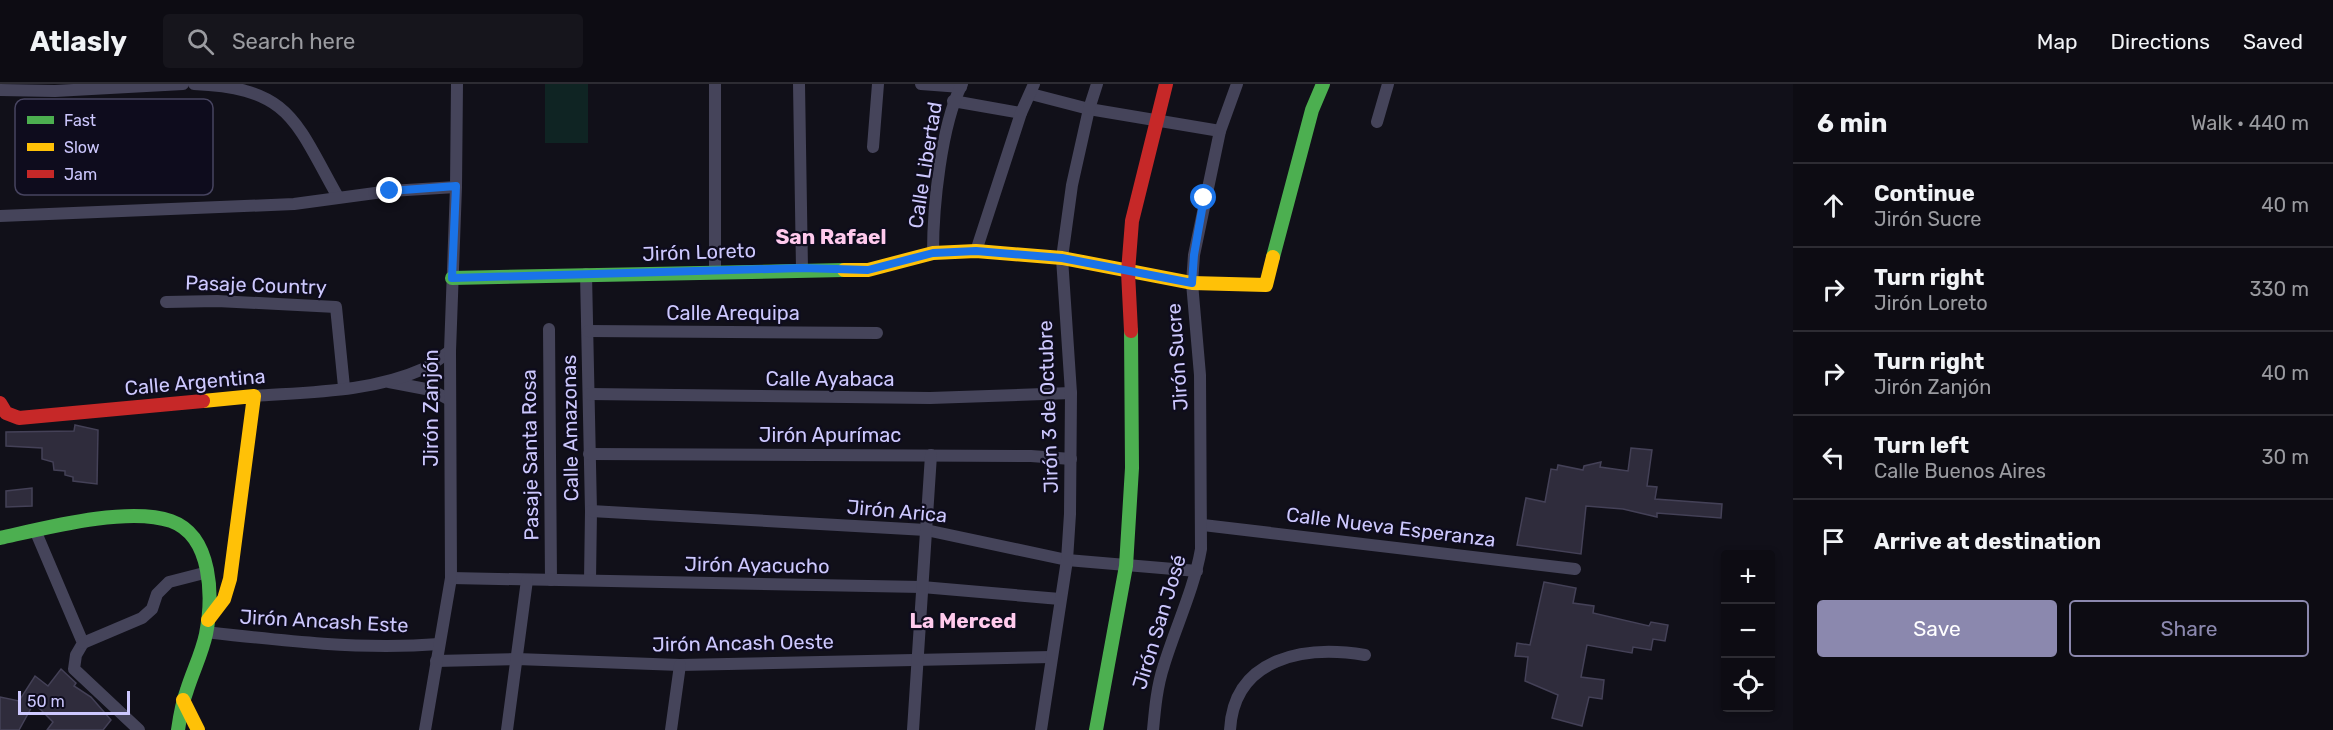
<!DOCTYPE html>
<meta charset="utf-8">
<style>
body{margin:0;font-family:Rubik,sans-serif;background:#16151c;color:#f1f3f6}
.controls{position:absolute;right:18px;bottom:18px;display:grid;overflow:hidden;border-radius:6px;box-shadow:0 3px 9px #0003}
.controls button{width:54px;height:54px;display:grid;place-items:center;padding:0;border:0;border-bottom:2px solid #2d2c33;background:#0d0c13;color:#f1f3f6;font:30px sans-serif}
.scale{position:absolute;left:18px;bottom:15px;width:112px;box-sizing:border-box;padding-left:6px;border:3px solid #cdc8fe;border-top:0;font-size:16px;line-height:21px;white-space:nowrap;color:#cdc8fe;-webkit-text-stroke:4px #0e0c1d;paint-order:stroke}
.stop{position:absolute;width:18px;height:18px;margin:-14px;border:4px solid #1a73e8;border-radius:50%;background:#fff}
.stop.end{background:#1a73e8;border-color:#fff;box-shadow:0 2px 6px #0008}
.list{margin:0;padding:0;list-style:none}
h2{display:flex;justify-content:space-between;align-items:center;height:78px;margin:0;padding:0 24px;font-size:26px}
h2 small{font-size:20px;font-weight:400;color:#9a9ba0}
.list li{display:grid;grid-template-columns:39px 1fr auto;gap:18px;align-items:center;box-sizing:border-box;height:84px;padding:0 24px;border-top:2px solid #2d2c33}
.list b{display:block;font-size:22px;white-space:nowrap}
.list p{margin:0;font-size:20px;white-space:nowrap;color:#9a9ba0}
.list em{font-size:20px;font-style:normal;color:#9a9ba0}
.actions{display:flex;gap:12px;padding:18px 24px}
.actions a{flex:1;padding:14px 0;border:2px solid #8b88ae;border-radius:6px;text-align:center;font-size:21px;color:#8b88ae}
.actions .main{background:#8b88ae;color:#fff}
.icon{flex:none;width:33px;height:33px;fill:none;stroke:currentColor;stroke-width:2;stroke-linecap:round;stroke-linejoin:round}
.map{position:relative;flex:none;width:1793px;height:646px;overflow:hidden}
header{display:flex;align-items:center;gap:36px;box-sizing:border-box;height:84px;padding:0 30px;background:#0d0c13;border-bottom:2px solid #2d2c33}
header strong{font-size:28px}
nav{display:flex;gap:33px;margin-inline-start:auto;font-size:21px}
.search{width:420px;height:54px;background:#16151c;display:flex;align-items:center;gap:15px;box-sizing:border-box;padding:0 21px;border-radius:6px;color:#9a9ba0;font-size:22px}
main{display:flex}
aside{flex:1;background:#0d0c13}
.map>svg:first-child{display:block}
</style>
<header>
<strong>Atlasly</strong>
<div class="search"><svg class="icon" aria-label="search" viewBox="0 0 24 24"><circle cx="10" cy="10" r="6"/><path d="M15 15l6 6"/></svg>Search here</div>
<nav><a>Map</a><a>Directions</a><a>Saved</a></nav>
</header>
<main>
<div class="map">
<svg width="1793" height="646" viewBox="0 0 1793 646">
<rect width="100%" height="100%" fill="#111019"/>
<rect fill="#0f2423" x="545" y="0" width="43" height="59"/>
<g fill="#2f2c3c" stroke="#444157" stroke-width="1.5">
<polygon points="75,341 98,346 97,400 73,397 73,393 65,391 65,387 54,386 53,378 42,375 42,364 6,362 6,348 74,347"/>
<polygon points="1631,364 1652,366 1647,402 1657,403 1655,415 1722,420 1721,434 1657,429 1657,433 1623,425 1586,422 1581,470 1517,461 1526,414 1545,418 1551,385 1557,386 1558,381 1583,386 1584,382 1601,378 1600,383 1628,387"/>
<polygon points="32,404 32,422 6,423 6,407"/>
<polygon points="1544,498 1576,504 1573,519 1594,522 1593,529 1649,542 1651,538 1668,541 1665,557 1653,555 1651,566 1633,563 1632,569 1587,561 1581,593 1604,596 1602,615 1589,613 1582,642 1552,634 1558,611 1525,597 1528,573 1515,572 1517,559 1530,561"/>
<polygon points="61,585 76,599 74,602 91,613 111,636 103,646 47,646 53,638 34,619 19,646 0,646 0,613 19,617 35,592 48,602"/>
</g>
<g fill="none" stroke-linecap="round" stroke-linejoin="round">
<g stroke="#45445a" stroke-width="12">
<path d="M194 0C291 4 295 37 338 113"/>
<polyline points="715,0 715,187"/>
<polyline points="799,0 802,185"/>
<polyline points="921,0 961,3"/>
<polyline points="0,6 55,7 183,0"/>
<polyline points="1031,10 1089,25 1220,47"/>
<polyline points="953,17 1021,29"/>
<polyline points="1377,38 1388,0"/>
<polyline points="873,63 878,0"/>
<polyline points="0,132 294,120 390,107 456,103"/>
<polyline points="976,167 1021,29 1034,0"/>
<path d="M933 169C933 123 941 41 962 0"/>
<polyline points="586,190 591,427 590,496"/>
<polyline points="166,218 217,217 336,223 344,303"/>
<polyline points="549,245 551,496"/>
<polyline points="588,247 877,249"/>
<polyline points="389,298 431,306 450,316"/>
<polyline points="589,310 930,314 1071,309"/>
<path d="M254 312C310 308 372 308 423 285 433 281 441 273 450 267"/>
<polyline points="589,370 1031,372 1071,375"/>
<polyline points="591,427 926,446 1067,476 1197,487"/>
<polyline points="1203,441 1575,485"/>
<polyline points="35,446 83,559 76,571 74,585 139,646"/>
<polyline points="451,494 922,503 1060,515"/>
<path d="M206 548C284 557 361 566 439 560"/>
<polyline points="83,559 142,534 152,525 157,510 169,498 208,488"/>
<polyline points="436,577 517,575 680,581 1051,573"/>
<polyline points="425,646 451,494 450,267 456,103 457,0"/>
<polyline points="507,646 527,496"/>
<polyline points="671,646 680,581"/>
<polyline points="913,646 931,371"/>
<polyline points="1041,646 1067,476 1070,430 1071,309 1062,174 1072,101 1089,25 1097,0"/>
<path d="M1153 646C1155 624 1157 602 1164 581 1176 542 1194 505 1201 465L1200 291 1192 199 1194 171 1220 47 1237 0"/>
<path d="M1230 646C1234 573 1305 561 1365 571"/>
</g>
<g stroke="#4caf50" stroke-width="14">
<polyline points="1273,173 1312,26 1323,0"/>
<polyline points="452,194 844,186"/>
<path d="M0 454C45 444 128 422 171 437 213 452 213 514 206 550 202 569 193 587 187 606 182 619 180 632 178 646"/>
<polyline points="1096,646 1126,482 1132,384 1131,247"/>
</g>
<g stroke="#ffc107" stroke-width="14">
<polyline points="844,186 868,186 933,169 976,167 1062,174 1192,199 1266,201 1273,173"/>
<polyline points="203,317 254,312 230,495 224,515 208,536"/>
<polyline points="183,616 198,646"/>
</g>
<g stroke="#c62828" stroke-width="14">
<polyline points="1131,247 1128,188 1132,137 1166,0"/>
<polyline points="0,319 6,329 19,334 203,317"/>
</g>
</g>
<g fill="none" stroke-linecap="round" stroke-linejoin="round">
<polyline stroke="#1a73e8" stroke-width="8" points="390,107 456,102 452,194 802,184 868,186 933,169 976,167 1062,174 1192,199 1194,171 1204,114"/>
</g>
<g text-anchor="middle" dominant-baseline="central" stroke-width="4.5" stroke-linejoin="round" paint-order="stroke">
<g font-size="20" fill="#cdc8fe" stroke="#0e0c1d">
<text transform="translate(925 81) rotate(-81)">Calle Libertad</text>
<text transform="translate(699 168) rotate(-2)">Jirón Loreto</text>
<text transform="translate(256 201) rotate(2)">Pasaje Country</text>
<text x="733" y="229">Calle Arequipa</text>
<text transform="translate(1177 273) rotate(-94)">Jirón Sucre</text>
<text x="830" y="295">Calle Ayabaca</text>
<text transform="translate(195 298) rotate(-5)">Calle Argentina</text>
<text transform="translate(1048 323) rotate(-92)">Jirón 3 de Octubre</text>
<text transform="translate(431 324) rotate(-90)">Jirón Zanjón</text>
<text transform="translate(570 344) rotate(-91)">Calle Amazonas</text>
<text x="830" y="351">Jirón Apurímac</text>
<text transform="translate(530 371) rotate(-91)">Pasaje Santa Rosa</text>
<text transform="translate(897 427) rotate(5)">Jirón Arica</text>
<text transform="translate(1391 443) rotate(7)">Calle Nueva Esperanza</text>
<text transform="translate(757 481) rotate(1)">Jirón Ayacucho</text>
<text transform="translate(324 537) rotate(3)">Jirón Ancash Este</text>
<text transform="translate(1159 538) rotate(-73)">Jirón San José</text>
<text transform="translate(743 559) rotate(-1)">Jirón Ancash Oeste</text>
</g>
<g font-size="21" font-weight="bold" fill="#ffcaed" stroke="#0e0c1d">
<text x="831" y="152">San Rafael</text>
<text x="963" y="536">La Merced</text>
</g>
</g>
<rect x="15" y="15" width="198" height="96" rx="9" fill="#0e0c1d" stroke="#474460" stroke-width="1.5"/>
<rect x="27" y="32" width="27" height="8" fill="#4caf50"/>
<rect x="27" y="59" width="27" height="8" fill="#ffc107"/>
<rect x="27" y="86" width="27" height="8" fill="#c62828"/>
<g font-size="16" fill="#cdc8fe">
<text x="64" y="42">Fast</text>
<text x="64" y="69">Slow</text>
<text x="64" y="96">Jam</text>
</g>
</svg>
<div class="controls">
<button>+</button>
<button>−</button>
<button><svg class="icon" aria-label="locate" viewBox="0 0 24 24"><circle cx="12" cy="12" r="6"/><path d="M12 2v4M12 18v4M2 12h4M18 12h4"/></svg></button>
</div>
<div class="scale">50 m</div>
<div class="stop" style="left:1204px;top:114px"></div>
<div class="stop end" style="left:390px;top:107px"></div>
</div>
<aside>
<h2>6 min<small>Walk · 440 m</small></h2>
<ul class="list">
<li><svg class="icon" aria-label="ahead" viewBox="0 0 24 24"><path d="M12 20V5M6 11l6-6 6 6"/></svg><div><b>Continue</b><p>Jirón Sucre</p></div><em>40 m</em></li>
<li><svg class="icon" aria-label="right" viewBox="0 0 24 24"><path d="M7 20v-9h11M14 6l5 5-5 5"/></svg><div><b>Turn right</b><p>Jirón Loreto</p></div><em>330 m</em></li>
<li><svg class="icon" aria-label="right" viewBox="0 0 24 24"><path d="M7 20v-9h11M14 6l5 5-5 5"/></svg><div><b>Turn right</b><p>Jirón Zanjón</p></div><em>40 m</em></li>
<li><svg class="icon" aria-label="left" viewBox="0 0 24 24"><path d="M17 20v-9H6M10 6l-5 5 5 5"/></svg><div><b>Turn left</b><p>Calle Buenos Aires</p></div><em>30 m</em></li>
<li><svg class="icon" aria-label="arrive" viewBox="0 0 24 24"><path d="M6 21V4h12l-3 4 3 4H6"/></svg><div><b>Arrive at destination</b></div></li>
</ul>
<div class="actions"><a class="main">Save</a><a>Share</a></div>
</aside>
</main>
